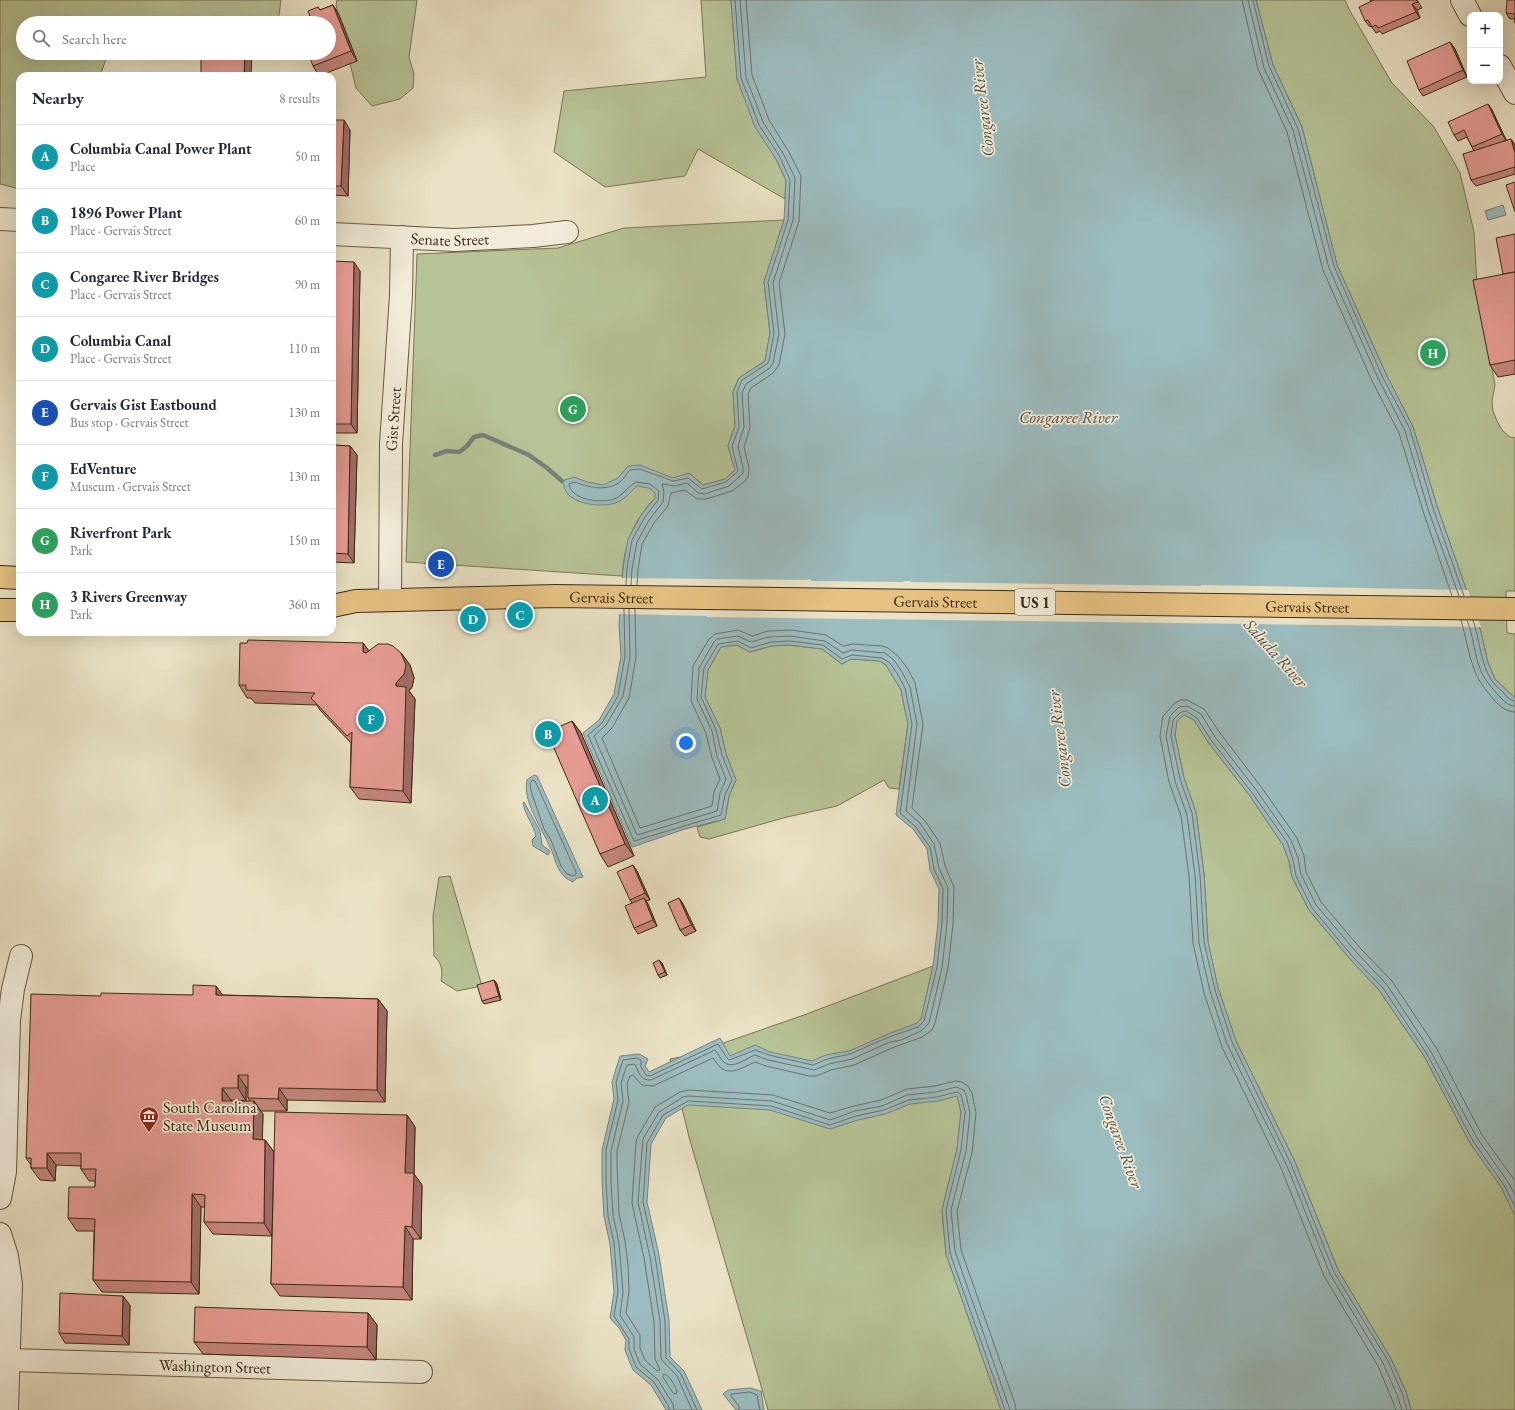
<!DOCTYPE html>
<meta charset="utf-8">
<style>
body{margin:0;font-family:"EB Garamond",serif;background:#f6f6f7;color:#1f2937}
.controls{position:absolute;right:12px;top:12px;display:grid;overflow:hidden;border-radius:8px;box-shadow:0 4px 16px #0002}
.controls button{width:36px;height:36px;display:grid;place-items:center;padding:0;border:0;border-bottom:1px solid #e0e1e3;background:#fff;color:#1f2937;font:20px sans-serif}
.you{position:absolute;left:686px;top:743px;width:14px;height:14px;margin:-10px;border:3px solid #fff;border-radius:50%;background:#1a73e8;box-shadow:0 0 0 6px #1a73e833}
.badge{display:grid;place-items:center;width:26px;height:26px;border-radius:50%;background:#1a73e8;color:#fff;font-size:13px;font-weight:700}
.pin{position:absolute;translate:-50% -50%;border:2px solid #fff;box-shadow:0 1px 4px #0006}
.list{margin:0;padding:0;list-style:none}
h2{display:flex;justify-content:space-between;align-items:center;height:52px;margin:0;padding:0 16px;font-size:17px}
h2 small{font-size:13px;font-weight:400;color:#747a83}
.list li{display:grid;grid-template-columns:26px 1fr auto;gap:12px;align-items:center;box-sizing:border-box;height:64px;padding:0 16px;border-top:1px solid #e0e1e3}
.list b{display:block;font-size:15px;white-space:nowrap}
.list p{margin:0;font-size:13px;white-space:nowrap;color:#747a83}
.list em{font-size:13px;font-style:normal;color:#747a83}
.icon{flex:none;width:22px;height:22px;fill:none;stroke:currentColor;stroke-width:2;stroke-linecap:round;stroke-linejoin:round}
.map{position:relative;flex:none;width:1515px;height:1410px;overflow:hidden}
.search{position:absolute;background:#fff;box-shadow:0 4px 16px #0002;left:16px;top:16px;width:320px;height:44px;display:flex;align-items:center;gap:10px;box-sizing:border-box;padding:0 14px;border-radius:22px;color:#747a83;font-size:15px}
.panel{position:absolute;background:#fff;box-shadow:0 4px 16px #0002;left:16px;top:72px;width:320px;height:564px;border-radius:12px}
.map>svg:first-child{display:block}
</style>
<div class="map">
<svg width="1515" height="1410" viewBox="0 0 1515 1410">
<rect width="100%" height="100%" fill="#eae2c6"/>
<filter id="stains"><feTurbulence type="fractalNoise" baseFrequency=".005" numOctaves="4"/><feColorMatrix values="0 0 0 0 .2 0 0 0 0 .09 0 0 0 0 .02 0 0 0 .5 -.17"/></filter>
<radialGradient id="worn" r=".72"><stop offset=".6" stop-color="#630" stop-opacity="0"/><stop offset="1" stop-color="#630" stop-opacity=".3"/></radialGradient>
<g fill="#b6c396" stroke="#7a7654">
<polygon points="0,0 281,0 278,23 23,23 23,53 108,53 100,76 20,76 20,189 0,184"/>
<polygon points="337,0 417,0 409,57 414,74 413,88 400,99 372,106 356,88 336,5"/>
<polygon points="701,0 731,0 737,79 786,180 785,199 698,149 685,176 605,187 554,152 564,91 706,77"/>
<polygon points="1256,0 1345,0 1350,11 1392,83 1434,127 1460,173 1474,232 1477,286 1495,385 1492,401 1493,411 1497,421 1502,430 1510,437 1515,438 1515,591 1506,591 1507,633 1515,634 1515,698 1495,679 1488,663 1481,632 1437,506 1413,427 1386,374 1337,265 1302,127 1273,65"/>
<path d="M784 220 764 282 770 333 765 361 739 378 733 392 735 426 728 446 735 470 725 479 703 485 689 473C678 481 664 489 654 499 633 521 624 546 622 576L406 562 417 254 558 248 624 228Z"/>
<polygon points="737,645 750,652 771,646 789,645 822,649 842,664 851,659 880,661 886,665 901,690 908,724 899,789 889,788 884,780 837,806 787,817 709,839 700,837 697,827 725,819 729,796 736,780 726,754 720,728 705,697 708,670 721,647"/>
<polygon points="1184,714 1194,720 1208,742 1250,796 1283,845 1289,861 1292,877 1309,910 1350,959 1379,990 1424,1056 1470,1143 1501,1187 1515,1216 1515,1410 1411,1410 1406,1392 1391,1359 1338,1270 1295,1162 1236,1041 1218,988 1208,942 1204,874 1196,812 1184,778 1175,735 1177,721"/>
<path d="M450 876 482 986 457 991 441 981C443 971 442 963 434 956L433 916 439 877Z"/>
<polygon points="933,966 921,1019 950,1065 961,1112 957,1150 942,1210 946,1254 1001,1410 768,1410 689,1137 670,1059 686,1056 804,1015"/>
</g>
<g fill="#9cbcbf" stroke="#76827a">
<path d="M731 0H1256L1273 65 1302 127 1337 265 1386 374 1413 427 1437 506 1481 632 1488 663 1495 679 1515 698V1216L1501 1187 1470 1143 1424 1056 1379 990 1350 959 1309 910 1292 877 1289 861 1283 845 1250 796 1208 742 1194 720 1184 715 1177 721 1175 735 1184 778 1196 812 1204 874 1208 942 1218 988 1236 1041 1295 1162 1338 1270 1391 1359 1406 1392 1411 1410H1001L946 1254 942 1210 957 1149 961 1112 957 1096 938 1101 910 1104 885 1114 858 1120 830 1129 770 1110 688 1105 666 1118 651 1144 647 1202 659 1255 669 1320 670 1357 684 1371 702 1410H666L651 1385 633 1370 625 1350 626 1340 619 1328 610 1318 614 1292 610 1244 604 1216 602 1181V1150L614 1099 612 1082 620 1056 639 1054 648 1059 645 1066 649 1072 720 1038 730 1056 755 1045 770 1052 812 1061 826 1055 849 1051 888 1034 917 1023 921 1019 933 966 938 923 939 889 930 870 927 849 913 829 896 815 908 724 901 690 886 665 880 661 851 659 842 664 822 649 789 645 771 646 750 652 737 645 721 647 708 670 705 697 720 728 726 754 736 780 729 796 725 819 685 829 632 847 583 733 599 720 614 694 621 656 619 625 623 568 628 539 641 515 655 498V493L649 488 637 486C631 491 625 499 618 502 605 508 576 505 567 493 565 490 564 485 562 481L574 477 587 482 603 485 618 478 628 466 640 465 673 478 689 473 703 485 725 479 735 470 728 446 735 426 733 392 739 378 765 361 770 333 764 282 784 220 786 180 776 159 755 127 737 79Z"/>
<polygon points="1503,205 1506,215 1488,220 1485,211"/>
<path d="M534 775 537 776 583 877 577 878 573 882C569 880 565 878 563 875 555 866 555 856 550 847 542 828 522 801 527 780Z"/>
<path d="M524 802 540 831 542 845 550 851 548 855 533 846 532 840 536 836C533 824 525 815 523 803Z"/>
<polygon points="750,1388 761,1391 764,1410 736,1410 723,1394 728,1390"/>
</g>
<polygon fill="#eae2c6" points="620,578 805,580 811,579 811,581 903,582 904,581 911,581 911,582 1201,586 1201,585 1468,590 1481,627 707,617 707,616 618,614"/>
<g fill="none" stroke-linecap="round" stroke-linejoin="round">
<g stroke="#6c7369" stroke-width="1">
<polyline points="1242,0 1258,69 1287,132 1323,270 1372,381 1399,433 1423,511 1452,596"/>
<polyline points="1248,0 1264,68 1293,130 1329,268 1378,378 1405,431 1428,509 1459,596"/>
<polyline points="1253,0 1269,66 1298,129 1334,266 1382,376 1410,429 1433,508 1464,596"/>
<path d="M626 585 627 568 632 540 645 517 658 500 659 491 650 484 636 482C629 486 624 493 617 498 604 504 571 501 569 484L574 482C590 487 605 492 620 482 624 479 627 473 630 470L640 469 673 481 688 478 702 489 726 482 738 471 732 446 739 427 737 392 742 380 767 364 769 361 774 333 768 282 788 220 790 180 780 157 759 125 741 78 735 0"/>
<polyline points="631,585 632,569 637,542 649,520 663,502 664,492 662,484 674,486 687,483 698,493 705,494 729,486 743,473 743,468 738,446 744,427 742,393 746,384 770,368 773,363 779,334 773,283 793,220 795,178 784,155 763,122 746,77 740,0"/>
<polyline points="637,585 638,570 642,544 654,523 668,506 671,493 685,490 697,499 706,499 732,491 745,481 748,477 749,468 744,447 750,428 748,394 751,388 773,373 779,365 785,334 779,283 799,221 801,176 789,152 769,120 752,75 746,0"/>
<polyline points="624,609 625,656 618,696 602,723 588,735 634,841 721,815 725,795 732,780 722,755 716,730 701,697 704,668 718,644 738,641 751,648 771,642 789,641 823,645 842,659 852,655 882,658 890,663 898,675 905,688 912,724 900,813 916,827 930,847 934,869 943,889 942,923 937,967 924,1021 918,1027 889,1037 850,1054 827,1059 813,1065 769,1055 755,1050 729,1060 727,1058 718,1044 650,1076 646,1075 641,1067 641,1060 637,1058 623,1060 616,1082 618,1100 606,1150 606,1181 608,1216 614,1243 618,1292 614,1316 629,1339 629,1349 636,1367 654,1382 669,1407 669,1410"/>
<path d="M629 609 630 657 623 696 606 725 594 736 637 835 717 811 720 793 726 779 717 756 712 731 697 699 699 668 714 642 717 639 738 636 751 642 769 637 790 636 825 641 843 653 852 650 885 653 894 660 902 672 910 687 917 724 906 811 920 823 934 844 939 868 948 888 947 923 942 968 929 1023 921 1031 901 1040 890 1042 852 1059 829 1064 814 1070 768 1060 755 1055C747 1058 733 1069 725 1063 720 1060 719 1054 715 1050L651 1080C641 1081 638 1072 635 1064L627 1065 621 1083 623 1101 611 1151V1181L613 1215 619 1243 623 1292 620 1315 634 1337V1349L640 1364 658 1380 673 1404 674 1410"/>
<path d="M635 609 636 657 629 698 612 728 602 738 640 828 712 806 714 792 720 779 712 758 706 733 691 701 693 666 709 639 715 634 738 630 752 636 768 631 791 630 826 635 843 646 853 644 882 646 888 648 898 656 908 669 915 683 923 724 912 808 925 821 940 843 945 866 954 887 953 924 948 968 935 1023 932 1030 922 1037 892 1048 854 1065 831 1070 816 1076H809L766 1066 755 1062C745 1066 732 1076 721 1068 717 1065 716 1061 713 1058L653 1086 642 1085 633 1075 630 1076 627 1084 629 1102 617 1151V1164L619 1214 625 1241 628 1265 629 1292 626 1313 640 1335V1348L645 1360 657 1371 660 1370 655 1359 654 1322 644 1258 632 1203 636 1142 638 1136 655 1107 680 1092 689 1090 773 1095 830 1113 854 1106 881 1100 907 1089 935 1086 955 1081 962 1082 968 1086 972 1093 976 1113 972 1153 957 1211 961 1250 1015 1404 1016 1410"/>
<path d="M1461 620C1466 636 1468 654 1474 669 1478 681 1486 690 1494 700 1500 706 1506 712 1515 712"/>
<path d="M1467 620C1473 635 1474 651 1479 666 1483 678 1491 687 1500 697 1504 701 1508 706 1515 706"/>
<path d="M1473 620C1480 640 1480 663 1492 681 1495 685 1499 689 1503 692 1506 696 1510 701 1515 701"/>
<polygon points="533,780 535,781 576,872 576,874 573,876 567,874 561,866 551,840 544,829 531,791 530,784"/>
<path d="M664 1374C671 1376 674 1385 677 1391L676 1394 673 1393 663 1377Z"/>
<polyline points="692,1410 677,1376 661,1359 660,1321 650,1257 638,1202 643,1139 659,1112 683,1097 688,1096 772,1101 830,1120 855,1111 882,1106 907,1095 936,1092 956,1087 964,1090 966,1095 970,1113 966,1151 951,1210 955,1251 1010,1410"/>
<polyline points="697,1410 681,1374 666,1358 665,1321 655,1256 643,1202 647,1143 663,1115 688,1101 771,1106 830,1125 856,1116 884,1110 909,1100 937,1097 957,1092 961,1095 965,1112 961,1150 946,1210 950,1253 1005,1410"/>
<polyline points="739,1410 739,1406 731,1396 731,1394 750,1392 757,1395 760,1410"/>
<polyline points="1396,1410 1391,1397 1378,1366 1324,1276 1281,1168 1222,1047 1204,993 1193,943 1189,876 1181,816 1169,782 1160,736 1163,716 1175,703 1181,700 1187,700 1204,709 1220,733 1262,788 1297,838 1304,856 1306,872 1321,902 1361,949 1392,981 1437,1049 1482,1135 1515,1181"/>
<polyline points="1402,1410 1397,1395 1383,1363 1330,1274 1287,1166 1227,1044 1210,991 1199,943 1195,875 1187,815 1175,781 1166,736 1170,716 1179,707 1187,706 1201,714 1215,737 1257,791 1291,840 1298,858 1301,874 1316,905 1357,953 1387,985 1431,1052 1477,1138 1508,1182 1515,1195"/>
<polyline points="1407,1410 1402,1393 1388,1361 1334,1272 1291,1164 1232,1042 1215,990 1204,942 1200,875 1192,813 1180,779 1171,736 1173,720 1181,712 1186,711 1197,718 1211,740 1253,794 1287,842 1293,860 1296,876 1312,908 1353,957 1383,988 1427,1054 1473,1141 1504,1185 1515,1207"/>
</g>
<polyline stroke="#76827a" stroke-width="4.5" points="435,455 447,451 459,452 466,447 474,437 483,435 529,455 547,468 562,481"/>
<g stroke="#685840" stroke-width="24">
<g id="minor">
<polyline points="1462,0 1470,15"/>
<polyline points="1500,66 1515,93"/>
<polyline points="0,219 20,220"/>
<path id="s1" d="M332 234 454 240 533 236 567 232"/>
<path id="s2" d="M390 600 391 444 401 295 402 237"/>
<polyline points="0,1198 5,1172 9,1020 13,989 21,956"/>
<polyline points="0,1234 7,1256 11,1284 7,1410"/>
<path id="s3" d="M10 1360 421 1372"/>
</g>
</g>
<g stroke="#3d2a13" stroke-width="24">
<g id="major">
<polyline points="0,577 20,578"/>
<path id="s4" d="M332 606 356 601 555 596 1515 609"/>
<polyline points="0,610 20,610"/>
</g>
</g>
<use href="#minor" stroke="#f1ecda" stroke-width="22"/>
<use href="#major" stroke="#e5c183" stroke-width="22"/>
</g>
<g fill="#c6867f" stroke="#3d2a13" fill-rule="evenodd">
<polygon points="1370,0 1417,0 1422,8 1417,10 1420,18 1382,34 1380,31 1376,33 1371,26 1370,27 1365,21 1371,2"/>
<polygon points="1515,0 1515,23 1514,22 1515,19 1510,19 1506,13"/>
<polygon points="333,5 339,15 357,61 319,76 313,66 329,53 310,16 318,7 320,10"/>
<polygon points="1450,42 1455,49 1467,77 1423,96 1419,90"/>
<polygon points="1488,104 1492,110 1506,140 1502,142 1511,139 1515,145 1515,174 1476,186 1471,180 1474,151 1467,137 1458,141 1454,135"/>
<polygon points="332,120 350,130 348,196 332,195"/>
<polygon points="1515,234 1515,374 1498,377 1490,365 1503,274"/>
<polygon points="332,261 360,271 357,433 332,433"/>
<polygon points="332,445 350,446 357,455 354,563 332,562"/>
<polygon points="363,643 369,651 401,653 410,665 414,678 412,687 409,691 415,699 411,803 359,799 350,787 351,743 320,710 317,705 255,703 251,698 247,698 239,685"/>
<polygon points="572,721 581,733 634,856 608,867 600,854"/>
<polygon points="637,871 650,900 646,901 648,904 657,926 638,934 634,928 632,903 630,900"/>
<polygon points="679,898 683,904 696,931 685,936 680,930"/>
<polygon points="662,963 667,975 660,978 658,975"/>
<polygon points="494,980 497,984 501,1000 484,1004 482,1001"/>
<path d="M223 995 378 999 387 1011 385 1102 287 1100V1111H260L263 1114 262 1140H265L274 1152 407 1115 415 1127 414 1174 422 1185 421 1239H413L412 1300 280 1296 271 1284 272 1236 213 1234 204 1222 205 1207H201L199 1294 102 1292 93 1280 94 1231H77L68 1218 95 1187V1181H89L81 1169V1166L56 1165 55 1181 40 1180 31 1168V1165L26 1158 101 996ZM246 1087H248V1098L250 1101H231V1100L246 1101Z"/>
<polygon points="130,1305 129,1345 65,1343 59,1333"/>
<polygon points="368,1313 377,1325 376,1360 203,1354 194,1342"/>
</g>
<g fill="#a16d68" stroke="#3d2a13">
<polygon points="1412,4 1417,10 1420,18 1416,12"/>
<polygon points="333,5 339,15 357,61 351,51"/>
<polygon points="1450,42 1455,49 1467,77 1463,70"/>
<polygon points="245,53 252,53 251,76 244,76"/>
<polygon points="1488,104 1492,110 1506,140 1502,134"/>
<polygon points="344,120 350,130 348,196 341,186"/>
<polygon points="1511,139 1515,145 1515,153"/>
<polygon points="354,262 360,271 357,433 351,424"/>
<polygon points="350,446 357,455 354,563 348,554"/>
<polygon points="363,643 372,655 363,652"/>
<polygon points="401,653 410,665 414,678 412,687 409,691 415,699 411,803 403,791 396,686"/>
<polygon points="572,721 581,733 634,856 625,844"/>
<polygon points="633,865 637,871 650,900 645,893"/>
<polygon points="644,898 648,904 657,926 653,920"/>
<polygon points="679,898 683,904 696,931 691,925"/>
<polygon points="659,960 662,963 667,975 665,972"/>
<polygon points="494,980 497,984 501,1000 499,996"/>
<polygon points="216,986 225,998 216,995"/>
<polygon points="378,999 387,1011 385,1102 377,1090"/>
<polygon points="238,1075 246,1087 246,1101 238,1088"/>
<polygon points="222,1088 231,1100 230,1113 222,1101"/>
<polygon points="279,1088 287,1100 287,1111 278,1099"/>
<polygon points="254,1101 263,1114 262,1152 253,1139"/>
<polygon points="407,1115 415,1127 414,1174 422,1185 421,1239 412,1227 405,1173"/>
<polygon points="265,1140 274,1152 272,1236 264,1223"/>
<polygon points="47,1153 56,1165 55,1181 47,1168"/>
<polygon points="192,1194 201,1207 199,1294 191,1282"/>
<polygon points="405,1226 413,1239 412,1300 403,1287"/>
<polygon points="123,1296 130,1305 129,1345 122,1336"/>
<polygon points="368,1313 377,1325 376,1360 367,1347"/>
</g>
<g fill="#e69c94" stroke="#3d2a13">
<polygon points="1374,0 1416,0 1418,2 1412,4 1416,12 1378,28 1376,25 1372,27 1368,20 1365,21 1359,7"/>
<polygon points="1507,0 1515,0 1515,14 1506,13"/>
<polygon points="333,5 351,51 313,66 308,53 329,53 329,23 307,23 305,18 310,16 308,11 318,7 320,10"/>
<polygon points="1450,42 1463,70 1419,90 1407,61"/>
<polygon points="201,53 245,53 244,76 201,76"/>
<polygon points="1488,104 1502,134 1472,147 1464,130 1454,135 1448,122"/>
<polygon points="332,120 344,120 341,186 332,186"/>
<polygon points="1511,139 1515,153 1515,167 1471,180 1463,154"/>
<polygon points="1515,182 1515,212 1506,185"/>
<polygon points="1515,234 1515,272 1503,274 1496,238"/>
<polygon points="332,261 354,262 351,424 332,424"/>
<polygon points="1515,272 1515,360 1490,365 1473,280"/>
<polygon points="332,445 350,446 348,554 332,553"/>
<polygon points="248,640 363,643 363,652 366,653 378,644 388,644 393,646 401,653 406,665 404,674 396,683 396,686 406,687 403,791 350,787 352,732 347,736 311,698 315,693 246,690 246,685 239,685 240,643 247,643"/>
<polygon points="572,721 625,844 600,854 547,732"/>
<polygon points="633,865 645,893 630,900 617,872"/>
<polygon points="644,898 653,920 634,928 625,906"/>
<polygon points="679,898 691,925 680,930 668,903"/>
<polygon points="659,960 665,972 658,975 653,963"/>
<polygon points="494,980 499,996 482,1001 477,985"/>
<polygon points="193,985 216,986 216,995 378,999 377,1090 279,1088 278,1099 248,1098 248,1075 238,1075 238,1088 222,1088 222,1101 254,1101 253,1139 265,1140 264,1223 204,1222 205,1195 192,1194 191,1282 93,1280 95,1219 68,1218 69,1187 95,1187 96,1169 81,1169 81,1153 47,1153 47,1168 31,1168 31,1158 26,1158 31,994 101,996 101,993 193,995"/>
<polygon points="275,1112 407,1115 405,1173 414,1173 412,1227 405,1226 403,1287 271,1284"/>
<polygon points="60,1293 123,1296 122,1336 59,1333"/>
<polygon points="195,1307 368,1313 367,1347 194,1342"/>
</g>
<defs>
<g id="museum-pin" transform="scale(1)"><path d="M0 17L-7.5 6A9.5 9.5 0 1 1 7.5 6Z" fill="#8f2418" stroke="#f1ecda"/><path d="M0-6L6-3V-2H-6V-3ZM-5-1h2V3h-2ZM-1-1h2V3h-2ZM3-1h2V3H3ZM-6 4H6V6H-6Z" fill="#fff"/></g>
</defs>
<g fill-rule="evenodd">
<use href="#museum-pin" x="149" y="1116"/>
</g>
<g text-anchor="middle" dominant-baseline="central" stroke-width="3.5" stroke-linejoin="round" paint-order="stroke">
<rect fill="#f1ecda" stroke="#73644f" stroke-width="1" x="1015" y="589" width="40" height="26" rx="3"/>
<g font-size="15" font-weight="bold" fill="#3d2a13">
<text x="1035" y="602">US 1</text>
</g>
<g font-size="16" fill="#3d2a13" stroke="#f1ecda">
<text stroke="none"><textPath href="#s1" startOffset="118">Senate Street</textPath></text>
<text stroke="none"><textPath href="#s2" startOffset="181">Gist Street</textPath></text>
<text stroke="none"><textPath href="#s4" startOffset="280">Gervais Street</textPath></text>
<text stroke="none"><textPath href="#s4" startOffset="604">Gervais Street</textPath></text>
<text stroke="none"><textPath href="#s4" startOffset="976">Gervais Street</textPath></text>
<text stroke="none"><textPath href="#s3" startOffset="205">Washington Street</textPath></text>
</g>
<g font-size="16" fill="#3d2a13" stroke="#f1ecda" text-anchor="start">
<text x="163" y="1107">South Carolina<tspan x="163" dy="18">State Museum</tspan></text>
</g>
<g font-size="17" font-style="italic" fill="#554e3e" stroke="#f1ecda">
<text transform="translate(982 108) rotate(-97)">Congaree River</text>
<text x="1068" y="417">Congaree River</text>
<text transform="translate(1276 653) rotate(48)">Saluda River</text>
<text transform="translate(1059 739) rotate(-97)">Congaree River</text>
<text transform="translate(1121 1141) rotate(70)">Congaree River</text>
</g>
</g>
<rect width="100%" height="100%" filter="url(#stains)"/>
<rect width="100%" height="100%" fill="url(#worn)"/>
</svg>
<div class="controls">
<button>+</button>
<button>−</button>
</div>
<div class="you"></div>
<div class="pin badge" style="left:595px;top:800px;background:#0f9aa8">A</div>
<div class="pin badge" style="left:548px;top:734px;background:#0f9aa8">B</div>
<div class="pin badge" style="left:520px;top:615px;background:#0f9aa8">C</div>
<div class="pin badge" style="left:473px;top:619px;background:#0f9aa8">D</div>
<div class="pin badge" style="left:441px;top:564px;background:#1a4fb4">E</div>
<div class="pin badge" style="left:371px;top:719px;background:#0f9aa8">F</div>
<div class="pin badge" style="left:573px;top:409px;background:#2e9e5b">G</div>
<div class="pin badge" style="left:1433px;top:353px;background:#2e9e5b">H</div>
<div class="search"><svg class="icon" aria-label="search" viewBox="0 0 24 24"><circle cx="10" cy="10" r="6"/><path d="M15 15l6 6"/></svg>Search here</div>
<section class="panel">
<h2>Nearby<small>8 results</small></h2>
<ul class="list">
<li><span class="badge" style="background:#0f9aa8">A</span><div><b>Columbia Canal Power Plant</b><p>Place</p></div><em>50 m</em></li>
<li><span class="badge" style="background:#0f9aa8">B</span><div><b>1896 Power Plant</b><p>Place · Gervais Street</p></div><em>60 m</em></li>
<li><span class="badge" style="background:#0f9aa8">C</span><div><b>Congaree River Bridges</b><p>Place · Gervais Street</p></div><em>90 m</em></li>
<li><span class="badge" style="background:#0f9aa8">D</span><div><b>Columbia Canal</b><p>Place · Gervais Street</p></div><em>110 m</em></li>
<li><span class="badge" style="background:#1a4fb4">E</span><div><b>Gervais Gist Eastbound</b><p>Bus stop · Gervais Street</p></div><em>130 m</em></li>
<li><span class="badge" style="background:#0f9aa8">F</span><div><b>EdVenture</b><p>Museum · Gervais Street</p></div><em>130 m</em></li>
<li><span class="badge" style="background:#2e9e5b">G</span><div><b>Riverfront Park</b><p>Park</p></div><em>150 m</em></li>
<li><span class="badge" style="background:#2e9e5b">H</span><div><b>3 Rivers Greenway</b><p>Park</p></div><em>360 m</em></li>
</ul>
</section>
</div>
